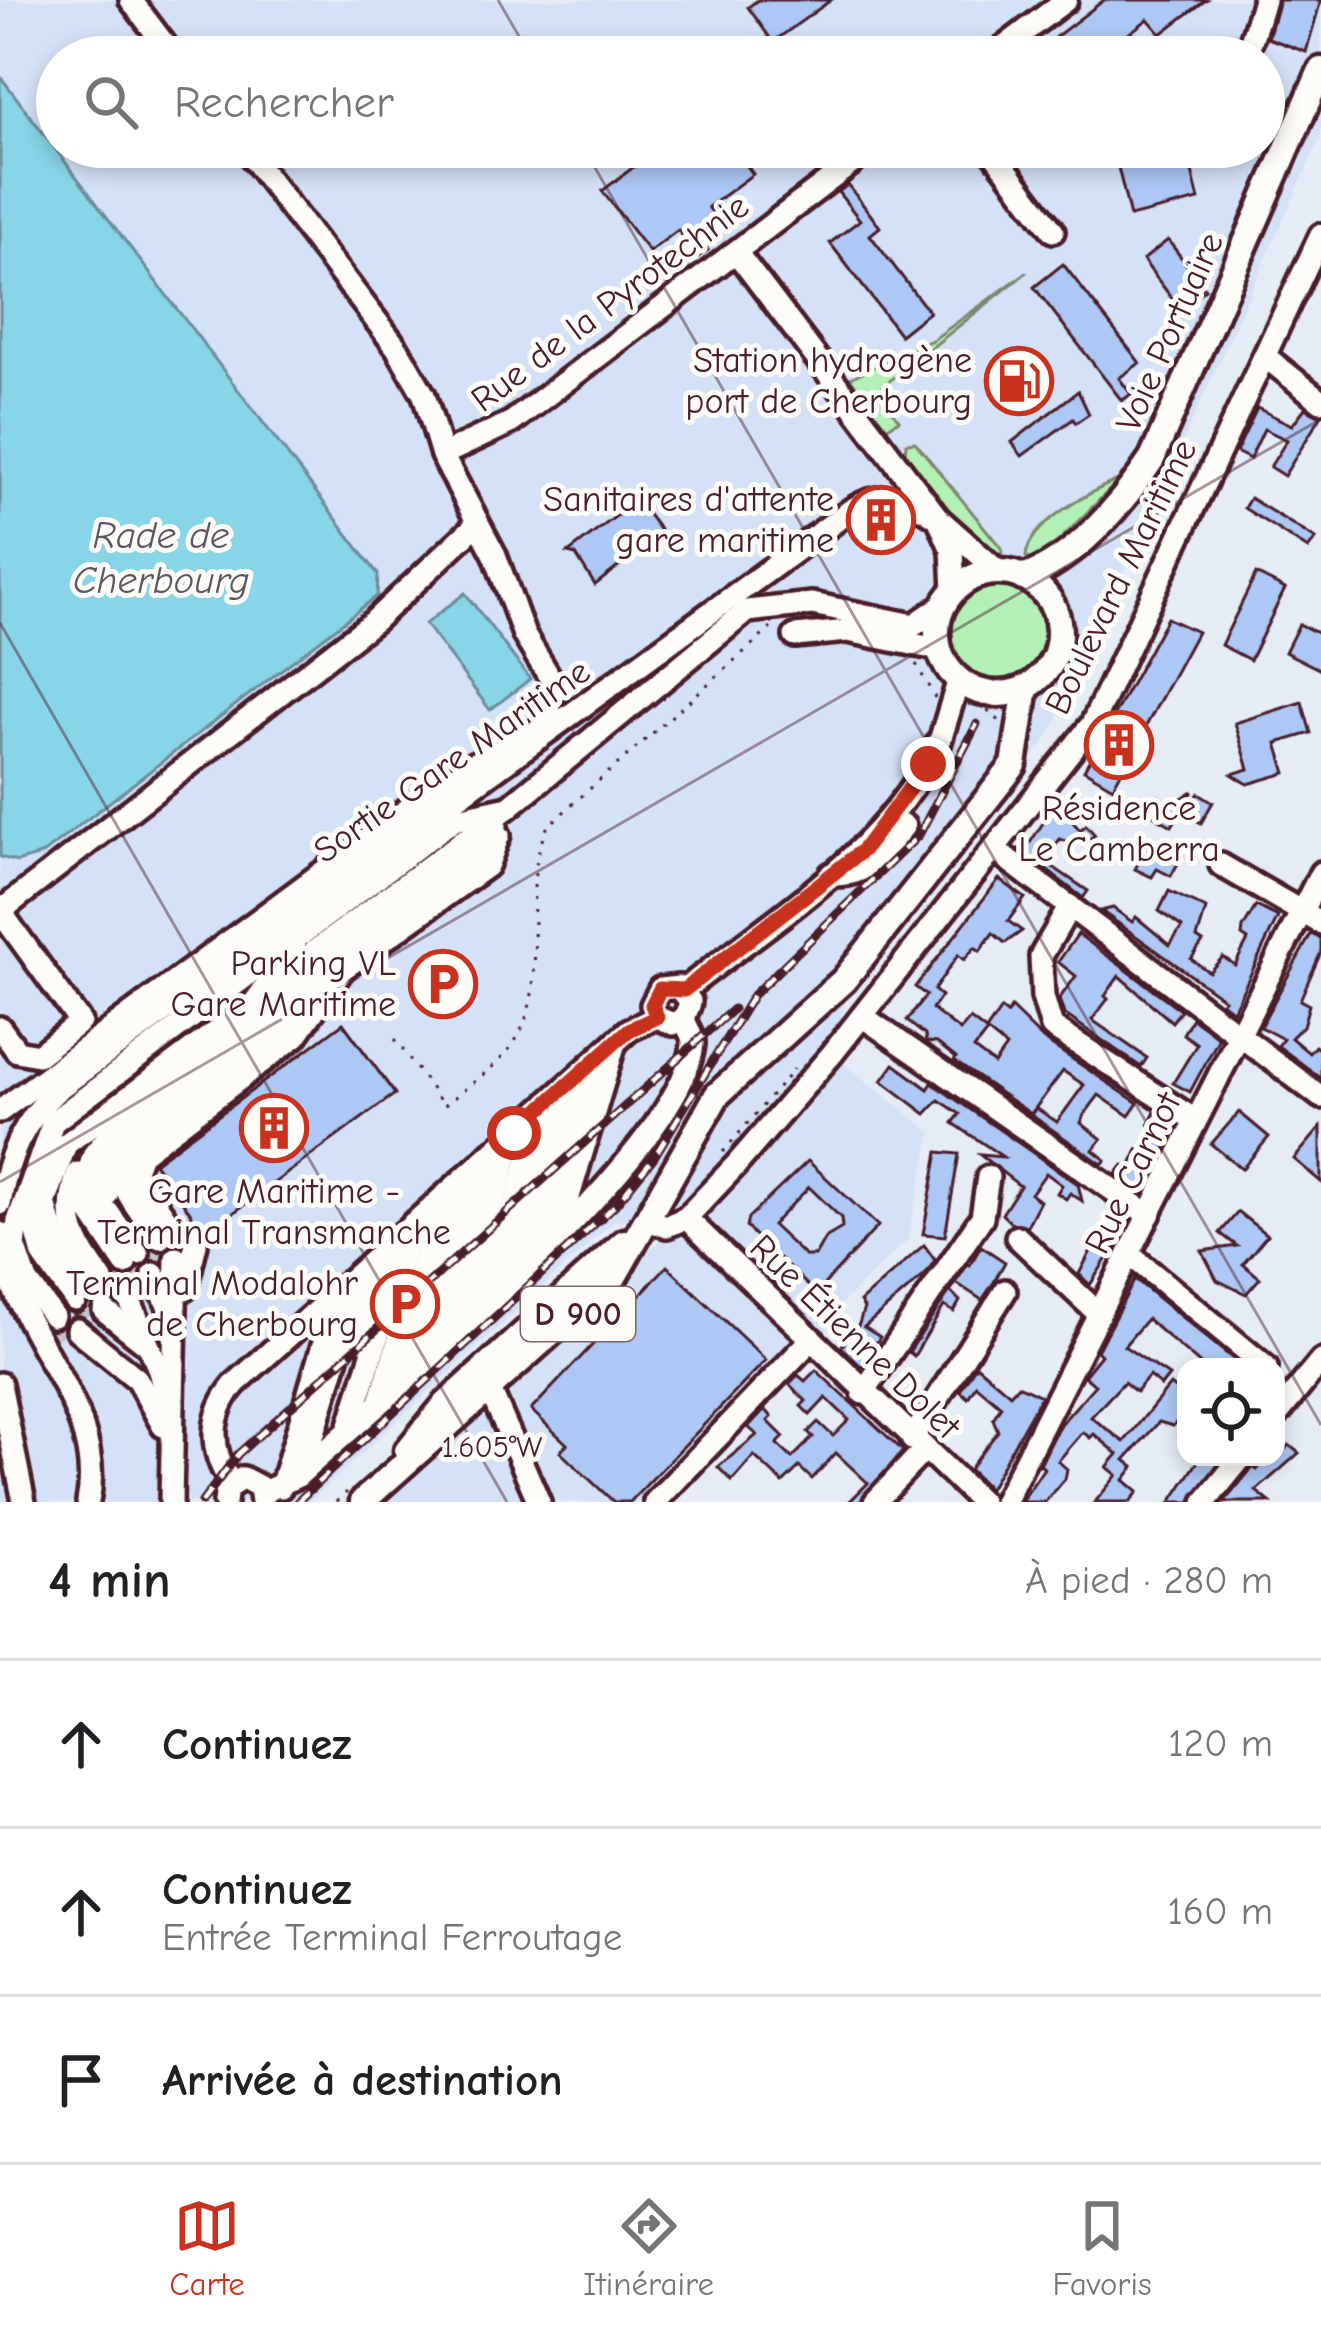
<!DOCTYPE html>
<html lang="fr">
<meta charset="utf-8">
<style>
body{margin:0;font-family:"Comic Neue",sans-serif;background:#f2f2f2;color:#202124}
.controls{position:absolute;right:36px;bottom:36px;display:grid;overflow:hidden;border-radius:24px;box-shadow:0 6px 18px #0003}
.controls button{width:108px;height:108px;display:grid;place-items:center;padding:0;border:0;border-bottom:3px solid #e0e0e0;background:#fff;color:#202124;font:60px sans-serif}
.stop{position:absolute;width:36px;height:36px;margin:-27px;border:9px solid #c8321e;border-radius:50%;background:#fff}
.stop.end{background:#c8321e;border-color:#fff;box-shadow:0 3px 12px #0008}
.list{margin:0;padding:0;list-style:none}
h2{display:flex;justify-content:space-between;align-items:center;height:156px;margin:0;padding:0 48px;font-size:51px}
h2 small{font-size:39px;font-weight:400;color:#757577}
.list li{display:grid;grid-template-columns:78px 1fr auto;gap:36px;align-items:center;box-sizing:border-box;height:168px;padding:0 48px;border-top:3px solid #e0e0e0}
.list b{display:block;font-size:45px;white-space:nowrap}
.list p{margin:0;font-size:39px;white-space:nowrap;color:#757577}
.list em{font-size:39px;font-style:normal;color:#757577}
.icon{flex:none;width:66px;height:66px;fill:none;stroke:currentColor;stroke-width:2;stroke-linecap:round;stroke-linejoin:round}
.map{position:relative;flex:none;width:1321px;height:1502px;overflow:hidden}
.search{position:absolute;background:#fff;box-shadow:0 6px 18px #0003;left:36px;right:36px;top:36px;height:132px;display:flex;align-items:center;gap:30px;box-sizing:border-box;padding:0 42px;border-radius:66px;color:#757577;font-size:45px}
.sheet{height:660px;background:#fff}
nav{display:flex;justify-content:space-around;align-items:center;box-sizing:border-box;height:168px;border-top:3px solid #e0e0e0;background:#fff;font-size:33px;color:#757577}
nav a{display:grid;justify-items:center;gap:6px}
nav .on{color:#c8321e}
.map>svg:first-child{display:block}
</style>
<div class="map">
<svg width="1321" height="1502" viewBox="0 0 1321 1502">
<rect width="100%" height="100%" fill="#e5ecf6"/>
<filter id="ink" filterUnits="userSpaceOnUse"><feTurbulence type="fractalNoise" baseFrequency=".00833" numOctaves="2"/><feDisplacementMap in="SourceGraphic" scale="24" xChannelSelector="R" yChannelSelector="G"/><feConvolveMatrix kernelMatrix="1 2 1 2 8 2 1 2 1" color-interpolation-filters="sRGB"/></filter>
<g filter="url(#ink)">
<path fill="#d4e1f6" fill-rule="evenodd" d="M0 0H1321V137L1049 736 849 984 832 1054 932 1133 907 1240 841 1304 830 1328 645 1502H382L684 1218 615 1220 309 1502H0V857L17 862 41 855 376 596 378 574 0 76ZM57 57H1264V147H57Z"/>
<g fill="#b3f0b6" stroke="#7e8870" stroke-width="3">
<polygon points="1027,272 878,390 899,420 886,428 850,378 934,339"/>
<polygon points="915,442 1002,549 1001,561 973,541 905,453 906,443"/>
<path d="M1120 479 1045 555 1031 562 1026 557C1028 523 1092 491 1120 479Z"/>
<circle cx="998" cy="635" r="51"/>
</g>
<g fill="#87d5e6" stroke="#6f8c9b" stroke-width="3">
<polygon points="0,76 378,574 377,596 41,855 17,862 0,857"/>
<polygon points="465,593 530,679 490,710 425,624"/>
</g>
<g fill="#adc8f5" stroke="#4a1f2b" stroke-width="3" fill-rule="evenodd">
<polygon points="758,0 831,0 773,42 748,7"/>
<polygon points="1104,0 1206,0 1161,34 1148,19 1098,57 1060,57 1049,42"/>
<polygon points="1279,0 1321,0 1306,52 1268,38"/>
<polygon points="660,147 733,147 753,174 708,207 716,217 697,231 708,250 698,257 678,230 649,252 602,191"/>
<polygon points="1186,147 1199,200 1130,217 1117,163"/>
<polygon points="848,185 880,227 870,235 929,312 900,335 830,243 860,220 838,192"/>
<polygon points="1168,240 1205,289 1180,309 1143,260"/>
<polygon points="1063,264 1140,363 1119,378 1131,394 1122,401 1034,287"/>
<polygon points="1078,391 1089,414 1076,423 1073,419 1022,456 1012,442"/>
<polygon points="1257,408 1292,425 1305,408 1321,416 1284,476 1270,467 1287,440 1264,429 1250,459 1236,452"/>
<polygon points="1250,498 1316,539 1308,549 1244,508"/>
<polygon points="637,500 662,533 595,585 576,555 568,553"/>
<polygon points="1256,574 1285,589 1250,660 1221,645"/>
<polygon points="1167,618 1197,632 1113,787 1084,770"/>
<polygon points="1299,624 1321,635 1321,670 1285,652"/>
<polygon points="1302,702 1311,733 1277,743 1286,773 1248,784 1232,774 1249,769 1235,723"/>
<polygon points="1193,791 1187,801 1192,804 1199,793 1213,802 1201,823 1181,811 1172,826 1134,804 1158,796 1171,805"/>
<polygon points="1056,803 1080,830 1086,825 1095,835 1088,840 1095,848 1075,838 1071,843 1060,839 1044,861 1088,891 1083,898 1019,849 1026,849"/>
<polygon points="1147,847 1182,856 1171,876 1157,869 1152,877 1135,869"/>
<polygon points="999,879 1025,898 1008,921 1022,931 1005,943 993,933 980,951 975,947 964,960 958,955 934,990 941,996 932,1009 960,1031 970,1019 987,1032 974,1049 994,1064 1006,1047 986,1031 1001,1009 1007,1014 1011,1008 1044,1040 1138,1103 1129,1116 1099,1095 1084,1115 1081,1123 1102,1139 1093,1150 1106,1160 1102,1164 1031,1115 1036,1108 1057,1122 1084,1085 1063,1071 1031,1114 954,1061 956,1058 937,1043 926,1042 925,1035 907,1021 926,995 915,987"/>
<polygon points="1169,891 1206,909 1197,938 1203,942 1191,959 1209,972 1223,957 1235,965 1248,940 1242,936 1243,928 1256,906 1278,917 1233,1011 1221,1002 1224,999 1101,911 1113,908 1132,922 1136,917 1170,945 1182,927 1159,911"/>
<polygon points="1078,934 1181,1010 1172,1022 1119,976 1105,996 1108,999 1092,1020 1147,1058 1141,1067 1064,1014 1059,999 1076,976 1058,962"/>
<polygon points="1311,934 1321,939 1321,952 1300,1000 1309,1005 1303,1026 1291,1038 1309,1053 1315,1046 1321,1051 1321,1078 1278,1046 1283,1039 1260,1027"/>
<polygon points="1192,1018 1219,1038 1190,1092 1173,1083 1197,1044 1183,1034"/>
<polygon points="343,1023 395,1094 206,1233 187,1232 185,1220 192,1215 154,1163"/>
<polygon points="894,1064 928,1089 932,1083 1078,1184 1082,1201 1070,1193 1066,1199 1057,1193 1062,1185 1046,1173 1031,1194 1040,1201 1027,1226 1011,1223 1002,1214 1020,1186 980,1155 1003,1157 953,1123 960,1114 939,1100 926,1114 882,1081"/>
<polygon points="1155,1112 1177,1126 1143,1193 1116,1174 1123,1165 1129,1169 1138,1150 1145,1154 1158,1128 1149,1124"/>
<polygon points="1239,1112 1269,1137 1242,1169 1211,1144"/>
<polygon points="1321,1127 1321,1182 1294,1159"/>
<polygon points="938,1152 959,1154 945,1236 923,1234"/>
<path d="M808 1161 878 1226 816 1293 746 1227 748 1218ZM809 1187 841 1218 842 1228 825 1238 815 1256H805L772 1225Z"/>
<polygon points="1238,1212 1267,1235 1243,1264 1260,1278 1246,1294 1217,1280 1202,1251 1237,1246 1220,1233"/>
<polygon points="1111,1228 1121,1236 1090,1285 1079,1274 1098,1237 1102,1240"/>
<polygon points="924,1245 935,1260 925,1275 864,1327 880,1337 862,1367 841,1347 859,1324 864,1308 860,1302"/>
<polygon points="981,1246 1005,1262 994,1282 982,1300 956,1283 950,1291 960,1301 954,1312 944,1306 914,1356 909,1352 968,1264 970,1265"/>
<polygon points="667,1266 766,1360 630,1502 614,1502 560,1452 567,1444 531,1410"/>
<polygon points="1135,1279 1238,1363 1203,1367 1147,1319 1124,1346 1169,1376 1161,1386 1149,1376 1136,1392 1124,1382 1091,1417 1124,1442 1170,1385 1186,1398 1186,1410 1173,1426 1159,1422 1125,1460 1134,1467 1124,1480 1138,1492 1130,1502 1095,1502 1117,1475 1107,1467 1118,1454 1094,1434 1090,1438 1083,1432 1058,1461 1067,1469 1065,1479 1045,1502 1021,1502 1044,1468 1040,1465 1059,1426 1095,1385 1084,1376 1101,1355 1097,1351"/>
<polygon points="976,1365 1010,1394 1018,1385 1041,1396 989,1489 969,1469 998,1431 993,1419 1001,1406 976,1385 968,1398 960,1391"/>
<polygon points="816,1370 903,1451 860,1502 849,1502 868,1483 836,1453 812,1479 799,1467 783,1483 754,1456 732,1481 718,1467 757,1435 748,1427 765,1409 772,1417 768,1421 784,1437 777,1444 792,1458 813,1437 808,1432 818,1422 833,1436 849,1420 826,1398 810,1415 801,1406 806,1401 789,1384 798,1375 805,1381"/>
<polygon points="1289,1445 1299,1453 1256,1491 1270,1502 1224,1502 1253,1467 1257,1470 1268,1457 1276,1457 1276,1449 1281,1453"/>
<polygon points="1201,1457 1223,1457 1190,1502 1171,1502"/>
</g>
<g fill="none" stroke-linecap="round" stroke-linejoin="round">
<g stroke="#c6c3cd" stroke-width="21" stroke-dasharray="21 10" stroke-linecap="butt">
<polyline points="153,1243 169,1263"/>
<polyline points="124,1263 141,1284"/>
<polyline points="111,1274 127,1294"/>
<polyline points="75,1300 90,1320"/>
<polyline points="53,1316 68,1336"/>
</g>
<g stroke="#4a1f2b" stroke-width="30">
<g id="minor">
<polyline points="131,0 174,57"/>
<polyline points="991,57 1066,0"/>
<polyline points="1246,57 1264,0"/>
<polyline points="244,147 397,348 424,395 442,455"/>
<polyline points="989,147 1053,231"/>
<polyline points="736,252 938,518 1000,573"/>
<polyline points="1267,358 1321,401"/>
<polyline points="795,636 848,631 927,647"/>
<polyline points="936,754 959,679"/>
<polyline points="995,850 1321,1097"/>
<polyline points="1221,865 1321,923"/>
<path d="M831 874C866 880 883 851 904 826"/>
<polyline points="1070,906 1041,956 1043,997 1052,1027 1195,1120"/>
<polyline points="0,911 80,1022 38,1055 17,1051 0,1028"/>
<polyline points="5,913 7,906 374,621 477,524"/>
<path d="M684 990C777 916 887 852 939 741"/>
<polyline points="862,1016 1149,1215"/>
<polyline points="0,1111 412,806 473,764 533,735 549,718 552,681 524,635 495,555 442,455 512,422 873,147"/>
<path d="M127 1150C108 1182 142 1212 160 1238"/>
<path d="M78 1173C62 1221 74 1241 102 1280"/>
<polyline points="96,1178 98,1198 138,1254"/>
<polyline points="107,1195 106,1172 119,1147 283,1024 314,976 332,959 477,852 496,826"/>
<polyline points="45,1203 56,1243 88,1290"/>
<path d="M0 1204C7 1157 23 1121 58 1089L851 510C884 489 908 498 938 518L952 550 954 592"/>
<polyline points="686,1218 981,1502"/>
<polyline points="645,1220 667,1226 686,1218 736,1165 832,1054 1092,724 1321,235"/>
<polyline points="173,1229 134,1172 141,1154 296,1036 343,969 487,866 499,835"/>
<path d="M0 1233C7 1329 108 1404 88 1502"/>
<polyline points="1017,1237 1099,1314"/>
<polyline points="556,1240 614,1046"/>
<polyline points="1129,1254 1266,1367"/>
<polyline points="535,1256 594,1062"/>
<polyline points="125,1264 87,1207 85,1181 94,1154 117,1126 271,1011 315,951 510,806 747,611 812,604 914,625 946,603"/>
<polyline points="154,1274 172,1314"/>
<polyline points="505,1286 564,1092"/>
<polyline points="185,1289 196,1244"/>
<polyline points="127,1294 159,1370 168,1407"/>
<polyline points="75,1300 43,1255 36,1229 66,1144 254,1003 295,947"/>
<polyline points="483,1307 544,1107"/>
<polyline points="104,1310 144,1342"/>
<polyline points="53,1316 27,1281 15,1246 18,1221 53,1122 454,819 504,808"/>
<polyline points="77,1330 137,1379 163,1426"/>
<polyline points="455,1332 514,1133"/>
<polyline points="362,1340 391,1244"/>
<polyline points="431,1353 492,1153"/>
<polyline points="490,1375 491,1392 539,1502"/>
<polyline points="402,1381 464,1182"/>
<polyline points="0,1384 24,1502"/>
<polyline points="863,1393 982,1217 988,1177"/>
<polyline points="381,1398 442,1198"/>
<polyline points="1276,1416 1321,1361"/>
<polyline points="349,1428 413,1223"/>
<polyline points="912,1439 1005,1291"/>
<polyline points="302,1472 363,1272"/>
<path d="M231 1483C209 1450 209 1414 235 1384L629 1030 657 1017"/>
<polyline points="281,1487 339,1291"/>
<path d="M262 1493 298 1476C385 1396 682 1154 693 1044 694 1034 684 1026 685 1018 685 1012 690 1007 690 1001L679 987 660 989 652 1005 657 1017 673 1024 684 1018"/>
<polyline points="171,1502 176,1258"/>
<polyline points="225,1502 227,1488 243,1478 260,1487 262,1502"/>
<polyline points="655,1502 809,1342"/>
<polyline points="875,1502 924,1450"/>
<polyline points="1004,1502 1321,873"/>
<polyline points="1205,1502 1242,1457"/>
</g>
</g>
<g stroke="#4a1f2b" stroke-width="33">
<g id="major">
<circle cx="998" cy="633" r="61"/>
<path d="M1023 578C1075 560 1122 504 1152 459L1321 70"/>
<polyline points="407,1451 445,1405 624,1242"/>
<polyline points="363,1501 614,1277 717,1095 844,980 1014,765 1026,687"/>
</g>
</g>
<g stroke="#4a1f2b" stroke-width="3" stroke-dasharray="3 9" stroke-linecap="butt">
<polyline points="916,664 935,698"/>
<polyline points="968,705 976,701 1002,723"/>
<path d="M395 1039 444 1106C467 1086 504 1063 518 1036 553 974 516 889 548 826L771 628"/>
<polyline points="723,1152 794,1069"/>
<polyline points="336,1502 347,1492"/>
</g>
<use href="#minor" stroke="#fdfcf7" stroke-width="21"/>
<use href="#major" stroke="#fdfcf7" stroke-width="24"/>
<g stroke="#4a1f2b" stroke-width="9">
<g id="rail">
<polyline points="202,1502 238,1454 733,1009"/>
<polyline points="297,1502 615,1205 654,1157 753,995 919,835 977,724"/>
</g>
</g>
<use href="#rail" stroke="#fdfcf7" stroke-width="4.5" stroke-dasharray="14" stroke-linecap="butt"/>
</g>
</g>
<g fill="none" stroke-linecap="round" stroke-linejoin="round" filter="url(#ink)">
<polyline stroke="#c8321e" stroke-width="15" points="514,1133 629,1030 657,1017 652,1005 660,989 684,990 863,850 928,764"/>
</g>
<path fill="none" stroke="#4a1f2b" stroke-width="3" stroke-opacity="0.45" d="M498 0 531 57M583 147 1321 1425M0 623 507 1502M0 1182 1321 419"/>
<defs>
<g id="fuel-ring" transform="scale(3.45)"><circle r="9.5" fill="#fdfcf7" stroke="#c8321e" stroke-width="1.5"/><path d="M-5.5-6h7V0h2V4h1.3V-2.5L3-4.5l.8-.8L6-3V5H2.5V1h-1V6h-7ZM-4.2-4.7v3.2H.2V-4.7Z" fill="#c8321e"/></g>
<g id="building-ring" transform="scale(3.45)"><circle r="9.5" fill="#fdfcf7" stroke="#c8321e" stroke-width="1.5"/><path d="M-4-6H4V6H1V3H-1V6H-4ZM-2.5-4.3h1.7v1.8h-1.7ZM.8-4.3h1.7v1.8H.8ZM-2.5-1h1.7V.8h-1.7ZM.8-1h1.7V.8H.8Z" fill="#c8321e"/></g>
<g id="parking-ring" transform="scale(3.45)"><circle r="9.5" fill="#fdfcf7" stroke="#c8321e" stroke-width="1.5"/><path d="M-3.5-5.5H1a3.5 3.5 0 0 1 0 7H-1V5.5H-3.5ZM-1-3.4V-.6H.8a1.4 1.4 0 0 0 0-2.8Z" fill="#c8321e"/></g>
</defs>
<g fill-rule="evenodd">
<use href="#fuel-ring" x="1019" y="381"/>
<use href="#building-ring" x="881" y="520"/>
<use href="#building-ring" x="1119" y="745"/>
<use href="#parking-ring" x="443" y="984"/>
<use href="#building-ring" x="274" y="1128"/>
<use href="#parking-ring" x="405" y="1304"/>
</g>
<g text-anchor="middle" dominant-baseline="central" stroke-width="10" stroke-linejoin="round" paint-order="stroke">
<rect fill="#fdfcf7" stroke="#806168" stroke-width="3" x="521" y="1287" width="114" height="54" rx="9"/>
<g font-size="33" font-weight="bold" fill="#4a1f2b">
<text x="578" y="1314">D 900</text>
</g>
<g font-size="36" fill="#4a1f2b" stroke="#fdfcf7">
<text transform="translate(610 303) rotate(-37)">Rue de la Pyrotechnie</text>
<text transform="translate(1170 332) rotate(-66)">Voie Portuaire</text>
<text transform="translate(1121 577) rotate(-64)">Boulevard Maritime</text>
<text transform="translate(452 761) rotate(-35)">Sortie Gare Maritime</text>
<text transform="translate(1133 1173) rotate(-64)">Rue Carnot</text>
<text transform="translate(855 1337) rotate(44)">Rue Étienne Dolet</text>
</g>
<g font-size="36" fill="#4a1f2b" stroke="#fdfcf7" text-anchor="end">
<text x="972" y="360">Station hydrogène<tspan x="972" dy="41">port de Cherbourg</tspan></text>
<text x="834" y="499">Sanitaires d'attente<tspan x="834" dy="41">gare maritime</tspan></text>
<text x="1119" y="808" text-anchor="middle">Résidence<tspan x="1119" dy="41">Le Camberra</tspan></text>
<text x="396" y="963">Parking VL<tspan x="396" dy="41">Gare Maritime</tspan></text>
<text x="274" y="1191" text-anchor="middle">Gare Maritime -<tspan x="274" dy="41">Terminal Transmanche</tspan></text>
<text x="358" y="1283">Terminal Modalohr<tspan x="358" dy="41">de Cherbourg</tspan></text>
</g>
<g font-size="39" font-style="italic" fill="#5c5663" stroke="#fdfcf7">
<text x="161" y="535">Rade de<tspan x="161" dy="45">Cherbourg</tspan></text>
</g>
</g>
<g font-size="30" text-anchor="middle" fill="#4a1f2b" stroke="#fdfcf7" stroke-width="10" stroke-linejoin="round" paint-order="stroke">
<text x="492" y="1457">1.605°W</text>
</g>
</svg>
<div class="controls">
<button><svg class="icon" aria-label="locate" viewBox="0 0 24 24"><circle cx="12" cy="12" r="6"/><path d="M12 2v4M12 18v4M2 12h4M18 12h4"/></svg></button>
</div>
<div class="stop" style="left:514px;top:1133px"></div>
<div class="stop end" style="left:928px;top:764px"></div>
<div class="search"><svg class="icon" aria-label="search" viewBox="0 0 24 24"><circle cx="10" cy="10" r="6"/><path d="M15 15l6 6"/></svg>Rechercher</div>
</div>
<section class="sheet">
<h2>4 min<small>À pied · 280 m</small></h2>
<ul class="list">
<li><svg class="icon" aria-label="ahead" viewBox="0 0 24 24"><path d="M12 20V5M6 11l6-6 6 6"/></svg><div><b>Continuez</b></div><em>120 m</em></li>
<li><svg class="icon" aria-label="ahead" viewBox="0 0 24 24"><path d="M12 20V5M6 11l6-6 6 6"/></svg><div><b>Continuez</b><p>Entrée Terminal Ferroutage</p></div><em>160 m</em></li>
<li><svg class="icon" aria-label="arrive" viewBox="0 0 24 24"><path d="M6 21V4h12l-3 4 3 4H6"/></svg><div><b>Arrivée à destination</b></div></li>
</ul>
</section>
<nav>
<a class="on"><svg class="icon" aria-label="map" viewBox="0 0 24 24"><path d="M3 6l6-2 6 2 6-2v14l-6 2-6-2-6 2zM9 4v14M15 6v14"/></svg>Carte</a>
<a><svg class="icon" aria-label="directions" viewBox="0 0 24 24"><path d="M12 3l9 9-9 9-9-9zM9 14v-3h6M13 9l2 2-2 2"/></svg>Itinéraire</a>
<a><svg class="icon" aria-label="saved" viewBox="0 0 24 24"><path d="M7 4h10v16l-5-4-5 4z"/></svg>Favoris</a>
</nav>
